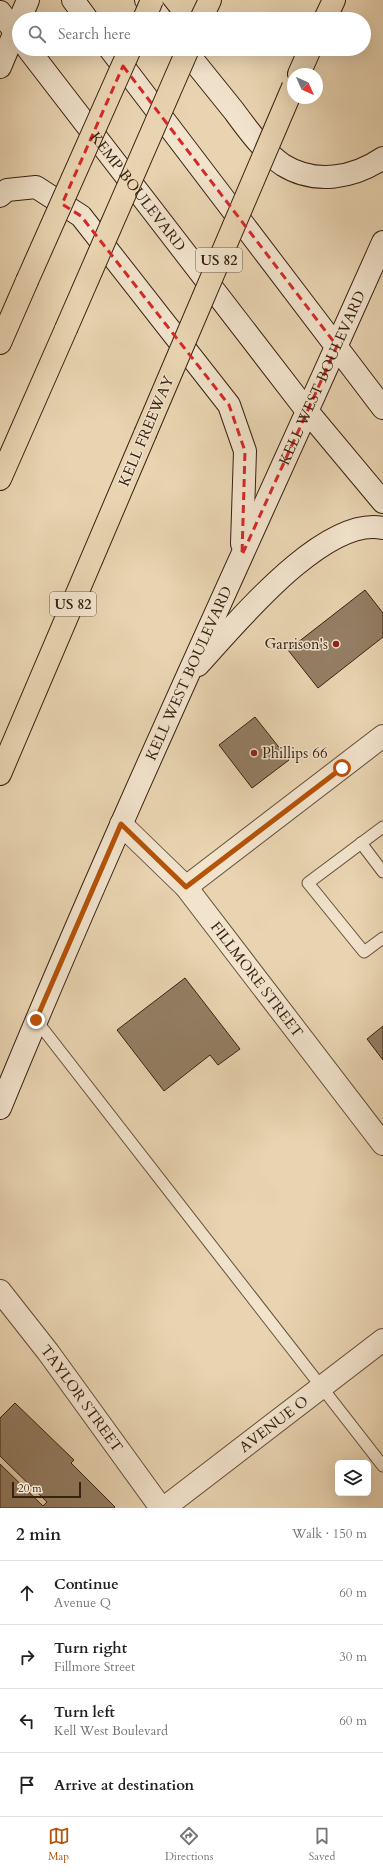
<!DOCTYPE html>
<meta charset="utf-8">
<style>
body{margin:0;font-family:Cardo,serif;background:#f6f6f6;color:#202124}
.controls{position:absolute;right:12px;bottom:12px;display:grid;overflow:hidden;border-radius:6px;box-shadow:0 4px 16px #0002}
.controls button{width:36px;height:36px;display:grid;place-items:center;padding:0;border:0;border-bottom:1px solid #e0e0e0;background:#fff;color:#202124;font:20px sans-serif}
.compass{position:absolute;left:287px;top:68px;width:36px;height:36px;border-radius:50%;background:#fff;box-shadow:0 4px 16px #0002;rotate:135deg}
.scale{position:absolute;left:12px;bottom:10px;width:69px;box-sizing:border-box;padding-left:4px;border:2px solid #372111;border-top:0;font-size:11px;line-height:14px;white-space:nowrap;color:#372111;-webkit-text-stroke:3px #f1e3cc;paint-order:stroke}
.stop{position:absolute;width:12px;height:12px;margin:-9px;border:3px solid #b45309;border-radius:50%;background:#fff}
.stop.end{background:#b45309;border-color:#fff;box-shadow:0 1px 4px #0008}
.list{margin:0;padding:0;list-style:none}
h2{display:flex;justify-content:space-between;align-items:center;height:52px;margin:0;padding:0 16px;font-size:17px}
h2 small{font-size:13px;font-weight:400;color:#757577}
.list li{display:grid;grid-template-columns:26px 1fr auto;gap:12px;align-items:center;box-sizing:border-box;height:64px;padding:0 16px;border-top:1px solid #e0e0e0}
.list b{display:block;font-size:15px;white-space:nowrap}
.list p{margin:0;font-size:13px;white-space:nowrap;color:#757577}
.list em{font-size:13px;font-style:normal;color:#757577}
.icon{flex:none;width:22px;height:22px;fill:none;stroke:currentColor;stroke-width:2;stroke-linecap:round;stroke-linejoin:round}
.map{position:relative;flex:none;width:383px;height:1508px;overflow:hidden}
.search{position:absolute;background:#fff;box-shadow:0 4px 16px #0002;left:12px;right:12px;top:12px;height:44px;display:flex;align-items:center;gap:10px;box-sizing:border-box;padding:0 14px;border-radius:22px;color:#757577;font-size:15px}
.sheet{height:308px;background:#fff}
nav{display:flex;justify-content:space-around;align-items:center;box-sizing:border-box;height:56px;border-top:1px solid #e0e0e0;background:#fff;font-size:11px;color:#757577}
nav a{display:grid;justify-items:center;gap:2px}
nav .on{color:#b45309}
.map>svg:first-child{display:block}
</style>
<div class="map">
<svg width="383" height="1508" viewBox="0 0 383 1508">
<rect width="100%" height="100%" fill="#e9d4b1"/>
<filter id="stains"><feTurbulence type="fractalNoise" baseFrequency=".005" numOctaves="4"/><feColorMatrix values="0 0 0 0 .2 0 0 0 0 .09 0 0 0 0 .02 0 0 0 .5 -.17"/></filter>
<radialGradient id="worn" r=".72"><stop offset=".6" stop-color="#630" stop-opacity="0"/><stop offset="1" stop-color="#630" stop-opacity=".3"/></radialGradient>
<g fill="#947e64" stroke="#372111">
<polygon points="365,590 383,613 383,637 318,688 288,650"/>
<polygon points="255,717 289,760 252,788 219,745"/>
<polygon points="185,978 240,1049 218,1065 210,1055 164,1091 117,1030"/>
<polygon points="383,1026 383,1060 367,1039"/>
<polygon points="15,1403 74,1460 71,1463 115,1507 114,1508 0,1508 0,1464 43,1506 47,1502 0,1456 0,1418"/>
</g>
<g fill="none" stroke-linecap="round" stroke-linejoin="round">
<g stroke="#644e39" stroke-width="13">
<g id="service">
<polyline points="383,827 308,883 364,952 383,938"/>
<polyline points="361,843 383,872"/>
<polyline points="36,1020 383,1466"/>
</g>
</g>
<g stroke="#644e39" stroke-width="24">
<g id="minor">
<path id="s1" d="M121 824 186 887 383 1144"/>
<polyline points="186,887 383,736"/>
<path id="s2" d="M0 1291 48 1352 161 1508"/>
<path id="s3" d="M164 1508 383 1340"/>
</g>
</g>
<g stroke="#372111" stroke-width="24">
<g id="secondary">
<polyline points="73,0 87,19"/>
<polyline points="146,0 161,19"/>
<polyline points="0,12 19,37"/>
<polyline points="20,19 28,0"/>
<path id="s4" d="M28 49 307 411 383 502"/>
<polyline points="110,49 383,408"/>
<path d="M184 49C201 70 217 90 234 111 248 130 263 151 283 165 315 185 354 178 383 158"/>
<polyline points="0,67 19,22"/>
<polyline points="0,196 7,190 36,187 81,216 229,405 245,451 242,544"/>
<path d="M198 665C235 625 324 515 383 528"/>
<path id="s5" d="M0 1108C120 816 255 530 383 242"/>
</g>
</g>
<g stroke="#372111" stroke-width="24">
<g id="motorway">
<polyline points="201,19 210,0"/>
<polyline points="325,19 334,0"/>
<polyline points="299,74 310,49"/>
<polyline points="0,343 27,281"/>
<polyline points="0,479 66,329"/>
<polyline points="0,774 145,434"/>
</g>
</g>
<use href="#service" stroke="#f1e3cc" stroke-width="11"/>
<use href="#minor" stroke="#f1e3cc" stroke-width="22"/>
<use href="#secondary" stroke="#f1e3cc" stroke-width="22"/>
<use href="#motorway" stroke="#e9d4b1" stroke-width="22"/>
<g stroke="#372111" stroke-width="24" stroke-linecap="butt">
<g id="motorway-bridge">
<polyline points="144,19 152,0"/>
<polyline points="27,281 130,49"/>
<polyline points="66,329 188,49"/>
<polyline points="145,434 293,87"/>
</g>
</g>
<use href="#motorway-bridge" stroke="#e9d4b1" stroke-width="22"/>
</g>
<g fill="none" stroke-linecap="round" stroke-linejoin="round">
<polyline stroke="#b45309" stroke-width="5" points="36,1020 121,824 186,887 342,768"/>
</g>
<path fill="none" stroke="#d62828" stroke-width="3" stroke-dasharray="8 5" stroke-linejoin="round" d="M123 66 337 346 242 555 245 451 229 405 81 216 62 204Z"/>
<g fill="#8f2418" stroke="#f1e3cc" stroke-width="1.5">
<circle cx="336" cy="644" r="4"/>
<circle cx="254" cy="753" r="4"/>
</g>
<g text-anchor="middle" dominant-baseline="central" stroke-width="3" stroke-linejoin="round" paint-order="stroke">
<g fill="#f1e3cc" stroke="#6f5b49" stroke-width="1">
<rect x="196" y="248" width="46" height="24" rx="3"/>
<rect x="50" y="592" width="46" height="24" rx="3"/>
</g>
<g font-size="14" font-weight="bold" fill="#372111">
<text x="219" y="260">US 82</text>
<text x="73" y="604">US 82</text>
</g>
<g font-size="15" fill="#372111" stroke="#f1e3cc">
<text stroke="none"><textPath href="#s4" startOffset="180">KEMP BOULEVARD</textPath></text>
<text stroke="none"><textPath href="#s5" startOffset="798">KELL WEST BOULEVARD</textPath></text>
<text transform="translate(146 431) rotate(-67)">KELL FREEWAY</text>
<text stroke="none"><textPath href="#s5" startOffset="474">KELL WEST BOULEVARD</textPath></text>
<text stroke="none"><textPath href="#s1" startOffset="207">FILLMORE STREET</textPath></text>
<text stroke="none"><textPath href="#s2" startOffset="135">TAYLOR STREET</textPath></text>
<text stroke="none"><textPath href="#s3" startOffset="138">AVENUE O</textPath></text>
</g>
<g font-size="15" fill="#372111" stroke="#f1e3cc" text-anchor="end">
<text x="328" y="644">Garrison's</text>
<text x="262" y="753" text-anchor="start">Phillips 66</text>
</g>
</g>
<rect width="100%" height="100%" filter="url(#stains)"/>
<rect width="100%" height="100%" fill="url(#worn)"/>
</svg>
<div class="controls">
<button><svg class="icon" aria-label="layers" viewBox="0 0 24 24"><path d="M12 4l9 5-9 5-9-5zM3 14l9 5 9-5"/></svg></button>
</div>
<svg class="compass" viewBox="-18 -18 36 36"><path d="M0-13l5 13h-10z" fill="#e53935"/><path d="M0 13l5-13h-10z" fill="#757577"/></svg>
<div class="scale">20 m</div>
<div class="stop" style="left:342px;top:768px"></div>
<div class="stop end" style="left:36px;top:1020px"></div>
<div class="search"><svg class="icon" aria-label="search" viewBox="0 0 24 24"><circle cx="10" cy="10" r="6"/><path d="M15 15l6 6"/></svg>Search here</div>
</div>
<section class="sheet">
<h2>2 min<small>Walk · 150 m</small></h2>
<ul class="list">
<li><svg class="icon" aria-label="ahead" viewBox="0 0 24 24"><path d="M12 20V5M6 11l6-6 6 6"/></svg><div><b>Continue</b><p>Avenue Q</p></div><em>60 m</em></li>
<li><svg class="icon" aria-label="right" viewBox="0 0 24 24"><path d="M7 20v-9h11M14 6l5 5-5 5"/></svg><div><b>Turn right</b><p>Fillmore Street</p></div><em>30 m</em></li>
<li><svg class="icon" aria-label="left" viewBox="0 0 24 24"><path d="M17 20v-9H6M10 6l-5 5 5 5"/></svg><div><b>Turn left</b><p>Kell West Boulevard</p></div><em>60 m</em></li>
<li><svg class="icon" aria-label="arrive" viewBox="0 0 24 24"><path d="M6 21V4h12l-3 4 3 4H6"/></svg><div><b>Arrive at destination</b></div></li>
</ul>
</section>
<nav>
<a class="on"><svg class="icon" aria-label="map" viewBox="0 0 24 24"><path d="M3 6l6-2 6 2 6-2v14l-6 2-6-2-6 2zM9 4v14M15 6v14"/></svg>Map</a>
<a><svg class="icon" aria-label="directions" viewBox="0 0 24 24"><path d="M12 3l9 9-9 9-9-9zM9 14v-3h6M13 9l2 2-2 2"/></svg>Directions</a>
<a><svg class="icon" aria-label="saved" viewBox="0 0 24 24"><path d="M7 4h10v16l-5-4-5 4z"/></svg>Saved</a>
</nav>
